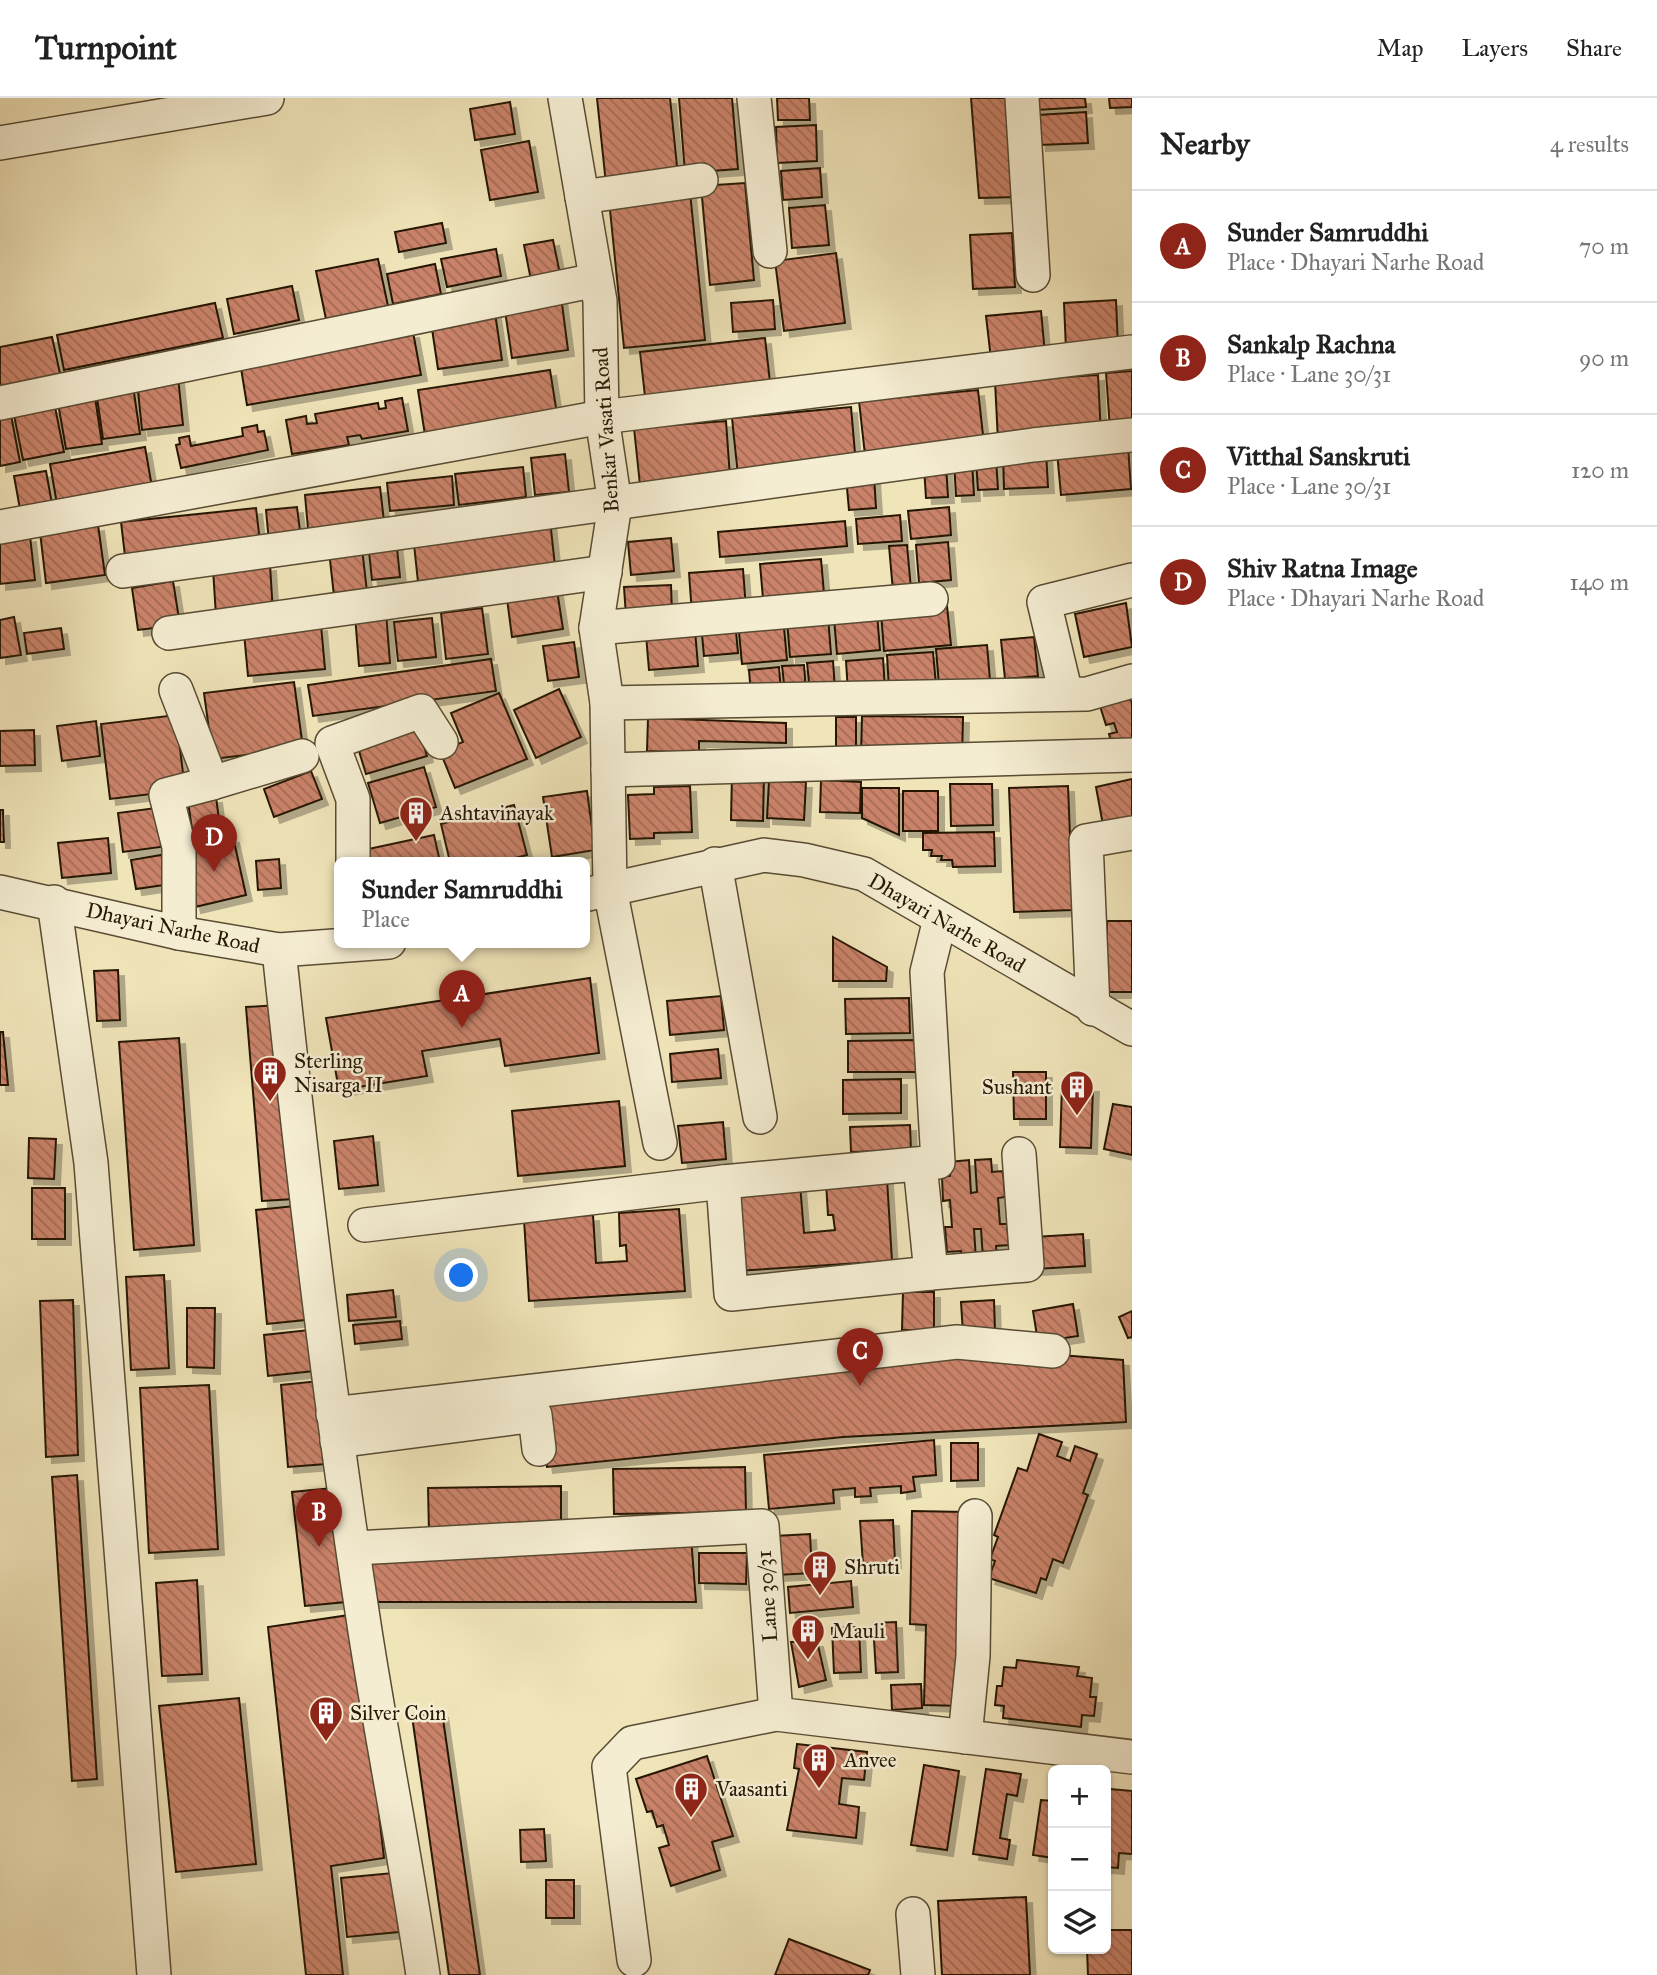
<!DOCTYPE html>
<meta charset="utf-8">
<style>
body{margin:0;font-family:"IM FELL Great Primer",serif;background:#f2f2f2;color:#222}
.controls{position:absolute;right:21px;bottom:21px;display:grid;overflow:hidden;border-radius:10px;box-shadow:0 2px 5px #0004}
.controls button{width:63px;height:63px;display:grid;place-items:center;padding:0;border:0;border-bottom:2px solid #e0e0e0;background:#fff;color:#222;font:35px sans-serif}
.you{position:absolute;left:462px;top:1178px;width:24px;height:24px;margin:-18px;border:5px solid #fff;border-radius:50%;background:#1a73e8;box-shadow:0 0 0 10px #1a73e833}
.badge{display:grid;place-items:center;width:46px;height:46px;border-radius:50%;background:#8f2418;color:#fff;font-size:23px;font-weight:700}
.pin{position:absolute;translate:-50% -58px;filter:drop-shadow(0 2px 4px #0008)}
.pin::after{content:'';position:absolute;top:37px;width:24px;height:21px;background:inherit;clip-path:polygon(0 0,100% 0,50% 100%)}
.popup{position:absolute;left:334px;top:759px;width:256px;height:91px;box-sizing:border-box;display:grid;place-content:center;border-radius:10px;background:#fff;filter:drop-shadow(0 2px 5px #0005);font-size:23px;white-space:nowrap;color:#767676}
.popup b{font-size:26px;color:#222}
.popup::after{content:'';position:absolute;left:50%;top:100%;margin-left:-14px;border:14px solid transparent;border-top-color:#fff}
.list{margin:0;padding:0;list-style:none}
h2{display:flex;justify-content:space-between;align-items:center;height:91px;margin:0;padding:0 28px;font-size:30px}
h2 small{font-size:23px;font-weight:400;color:#767676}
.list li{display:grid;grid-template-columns:46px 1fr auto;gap:21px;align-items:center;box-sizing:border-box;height:112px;padding:0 28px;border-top:2px solid #e0e0e0}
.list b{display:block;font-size:26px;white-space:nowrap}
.list p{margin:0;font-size:23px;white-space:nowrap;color:#767676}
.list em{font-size:23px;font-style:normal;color:#767676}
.icon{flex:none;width:38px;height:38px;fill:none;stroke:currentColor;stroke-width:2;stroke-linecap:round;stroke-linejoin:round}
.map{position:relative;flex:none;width:1132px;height:1877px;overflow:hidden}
header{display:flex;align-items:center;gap:42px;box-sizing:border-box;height:98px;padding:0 35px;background:#fff;border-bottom:2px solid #e0e0e0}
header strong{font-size:33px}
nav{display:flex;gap:38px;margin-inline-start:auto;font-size:24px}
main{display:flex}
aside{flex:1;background:#fff}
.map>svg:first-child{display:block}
</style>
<header>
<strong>Turnpoint</strong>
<nav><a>Map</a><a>Layers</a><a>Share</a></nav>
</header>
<main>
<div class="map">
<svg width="1132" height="1877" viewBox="0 0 1132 1877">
<defs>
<pattern id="building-back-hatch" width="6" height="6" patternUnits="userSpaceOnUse" patternTransform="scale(1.75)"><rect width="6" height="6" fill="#ca836a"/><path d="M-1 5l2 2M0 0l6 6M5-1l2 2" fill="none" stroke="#a46a55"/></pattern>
<filter id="shadow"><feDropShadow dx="6" dy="6" stdDeviation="0" flood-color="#0004"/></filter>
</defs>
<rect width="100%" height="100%" fill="#f0e4b9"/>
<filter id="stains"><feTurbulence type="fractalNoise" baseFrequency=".00286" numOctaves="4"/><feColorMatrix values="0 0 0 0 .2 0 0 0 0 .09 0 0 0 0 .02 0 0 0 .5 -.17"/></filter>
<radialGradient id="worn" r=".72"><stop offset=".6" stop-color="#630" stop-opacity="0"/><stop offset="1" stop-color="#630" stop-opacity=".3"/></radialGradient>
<g fill="url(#building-back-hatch)" stroke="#261806" stroke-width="2" filter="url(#shadow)">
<polygon points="597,0 670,0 678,78 606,86"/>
<polygon points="679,0 732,0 738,71 685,75"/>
<polygon points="777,0 809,0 810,22 778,22"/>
<polygon points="971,0 1012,0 1018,99 979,100"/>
<polygon points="1036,0 1085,0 1086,9 1036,12"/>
<polygon points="1109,0 1132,0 1132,9 1110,10"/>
<polygon points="510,4 515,36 475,42 470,11"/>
<polygon points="1086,14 1088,45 1040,47 1038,17"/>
<polygon points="816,27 817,63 777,65 776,29"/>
<polygon points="529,43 538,94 490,102 481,52"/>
<polygon points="820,70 822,99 783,102 781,73"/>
<polygon points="745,85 754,182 710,187 701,88"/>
<polygon points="690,94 705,242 624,250 609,102"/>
<polygon points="825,107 829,147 792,150 789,110"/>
<polygon points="442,125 446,145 399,154 395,134"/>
<polygon points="1012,135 1015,189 973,191 970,137"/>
<polygon points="553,142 560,176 531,182 524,147"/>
<polygon points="496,151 501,178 447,189 441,161"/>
<polygon points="836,155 845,225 784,233 775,163"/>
<polygon points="378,161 388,208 326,221 316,173"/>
<polygon points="435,166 441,196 393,206 387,176"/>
<polygon points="292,188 299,222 234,236 227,201"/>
<polygon points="561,198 568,252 512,260 504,206"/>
<polygon points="773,202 775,231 733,234 731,205"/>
<polygon points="1116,202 1118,249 1066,252 1064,205"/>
<polygon points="215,205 223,240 64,272 57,237"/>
<polygon points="1041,213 1045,256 991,261 986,218"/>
<polygon points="495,215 502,262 438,271 431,224"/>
<polygon points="413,234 421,277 247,307 240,264"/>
<polygon points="52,239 61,280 0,293 0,249"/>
<polygon points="765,240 771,293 646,307 640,254"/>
<polygon points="550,272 557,316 425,337 418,292"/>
<polygon points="1132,273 1132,329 1110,331 1106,275"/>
<polygon points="1098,277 1101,337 998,343 995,283"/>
<polygon points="178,279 183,327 142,332 137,283"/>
<polygon points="133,288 140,336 103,341 96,293"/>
<polygon points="978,292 984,346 865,357 859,303"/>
<polygon points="95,299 102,346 66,351 58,305"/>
<polygon points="402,300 408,333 362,341 360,337 347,339 349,347 292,356 286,322 306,318 307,326 317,325 315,316 378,305 379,311 386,310 385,303"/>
<polygon points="55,309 64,354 23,362 14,317"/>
<polygon points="851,309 856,367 738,378 732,320"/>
<polygon points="11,317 20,364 0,368 0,319"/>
<polygon points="726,323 730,379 640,387 634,330"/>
<polygon points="257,327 258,334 264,333 268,352 181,370 176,347 180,346 179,340 189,338 191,348 243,338 242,330"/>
<polygon points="1128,348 1131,391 1061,397 1057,354"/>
<polygon points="145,349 152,389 57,406 50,366"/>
<polygon points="1046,353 1048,389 1004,391 1003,355"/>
<polygon points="565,356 569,394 535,397 531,360"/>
<polygon points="996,361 998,391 978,392 976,362"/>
<polygon points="972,363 974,397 956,398 954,364"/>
<polygon points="946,367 948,399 926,400 924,369"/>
<polygon points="523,369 526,399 459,407 455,376"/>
<polygon points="46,373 52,406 20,411 14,378"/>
<polygon points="452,378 454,407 390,413 387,385"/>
<polygon points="874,378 876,410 849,412 846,379"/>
<polygon points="380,389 384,423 308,431 305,397"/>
<polygon points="297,409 301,441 269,444 266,412"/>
<polygon points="949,409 951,437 911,441 908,413"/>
<polygon points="256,410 260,444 125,458 121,424"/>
<polygon points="900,417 902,443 858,446 856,421"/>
<polygon points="550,422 555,468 418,484 413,437"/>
<polygon points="845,423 847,448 720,459 718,434"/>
<polygon points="98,427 105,477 46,485 40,434"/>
<polygon points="30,438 35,482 0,486 0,441"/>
<polygon points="671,440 674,473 631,477 628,444"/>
<polygon points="396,441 400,479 372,482 368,444"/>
<polygon points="948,444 951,482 919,485 916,447"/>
<polygon points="907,447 911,491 893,493 889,448"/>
<polygon points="362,450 367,494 334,498 329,453"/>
<polygon points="821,461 825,507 764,512 760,466"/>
<polygon points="270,467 273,515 216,518 213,471"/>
<polygon points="743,471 746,511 692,516 689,475"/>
<polygon points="173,483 180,527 138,532 132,490"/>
<polygon points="556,486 563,531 512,539 506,493"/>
<polygon points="671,487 672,515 626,518 624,489"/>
<polygon points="1126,505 1132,549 1084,559 1075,516"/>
<polygon points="947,508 951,547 884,553 881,514"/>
<polygon points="482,510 488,556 446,561 441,515"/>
<polygon points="386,514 390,565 359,568 355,517"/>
<polygon points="877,516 880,552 837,556 834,520"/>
<polygon points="14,519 21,557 0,560 0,522"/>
<polygon points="783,519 787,562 742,566 738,523"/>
<polygon points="828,519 831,556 790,559 787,522"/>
<polygon points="432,520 436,559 398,563 394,524"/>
<polygon points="735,523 738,555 704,558 701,526"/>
<polygon points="321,527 325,571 248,578 244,535"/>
<polygon points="61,530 64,551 27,556 24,535"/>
<polygon points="695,532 698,568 649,572 646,537"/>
<polygon points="1034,539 1038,578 1005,581 1001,542"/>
<polygon points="574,544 579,579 548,583 543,548"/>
<polygon points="987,547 990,582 939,587 936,551"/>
<polygon points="933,554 936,587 889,591 887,557"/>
<polygon points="883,560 885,591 848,594 846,563"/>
<polygon points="491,561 496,593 313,618 308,587"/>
<polygon points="833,563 835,591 810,593 807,565"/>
<polygon points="804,567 806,593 785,594 782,568"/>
<polygon points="779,569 781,594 751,597 749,572"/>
<polygon points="294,584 303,650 213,661 204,595"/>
<polygon points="559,591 581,639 536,660 514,612"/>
<polygon points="499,595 527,661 455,690 440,653 463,644 451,615"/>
<polygon points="1128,599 1132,604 1132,645 1113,651 1109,636 1117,634 1114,625 1106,627 1100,608"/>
<polygon points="176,617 185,692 110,701 101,626"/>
<polygon points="862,618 963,619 962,661 861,660"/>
<polygon points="836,619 856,619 856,659 836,658"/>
<polygon points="648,620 786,625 786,645 699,643 699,655 647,653"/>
<polygon points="416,622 427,658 366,676 355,640"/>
<polygon points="96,623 100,658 62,663 57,628"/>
<polygon points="34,632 35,667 0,668 0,633"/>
<polygon points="424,669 436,709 380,725 368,685"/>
<polygon points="311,673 322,701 274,719 264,691"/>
<polygon points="732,675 764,676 763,723 731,722"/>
<polygon points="1132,681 1132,721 1103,727 1096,689"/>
<polygon points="821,682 861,684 860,715 820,714"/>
<polygon points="769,683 806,684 804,722 767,720"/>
<polygon points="950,686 992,686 993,727 951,728"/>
<polygon points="690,688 692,734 654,735 654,740 630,741 628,697 654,696 654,689"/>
<polygon points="1068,688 1073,812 1014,814 1009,690"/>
<polygon points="862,690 899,690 899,737 862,720"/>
<polygon points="587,693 595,752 552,759 543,699"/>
<rect x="903" y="693" width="35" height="40"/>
<polygon points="216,699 220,729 192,732 188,703"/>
<polygon points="514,707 527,757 499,764 450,764 441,726"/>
<polygon points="163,709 168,748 123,754 118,715"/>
<polygon points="0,712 3,712 4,744 0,744"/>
<polygon points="994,734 995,768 953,769 952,762 941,762 942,758 931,758 932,752 923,752 923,735"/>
<polygon points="434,737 440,764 361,764 359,753"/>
<polygon points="233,739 246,797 195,809 182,750"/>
<polygon points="108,740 111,775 62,780 58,745"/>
<polygon points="173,755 178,785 136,791 131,762"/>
<polygon points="279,761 281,790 258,792 256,763"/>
<polygon points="1107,823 1132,823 1132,894 1106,894"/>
<polygon points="833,839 887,869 886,883 833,883"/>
<polygon points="118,872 120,922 97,923 94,873"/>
<polygon points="590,880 599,955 505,968 500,941 422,953 427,978 339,992 326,920"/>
<polygon points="721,898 724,932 670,937 667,903"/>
<polygon points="909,900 910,935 846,936 845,901"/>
<polygon points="279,907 294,1101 262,1103 246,909"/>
<polygon points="0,934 3,934 8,987 0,987"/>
<polygon points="179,940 194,1147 134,1152 119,944"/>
<polygon points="917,942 917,974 848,974 848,943"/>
<polygon points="718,951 721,980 672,984 670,956"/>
<polygon points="1013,974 1046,974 1046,1021 1014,1021"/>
<polygon points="901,981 901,1015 843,1016 843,982"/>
<polygon points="1062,987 1093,988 1091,1050 1060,1049"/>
<polygon points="619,1003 625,1068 518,1078 512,1013"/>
<polygon points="1113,1006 1132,1009 1132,1057 1104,1051"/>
<polygon points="723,1024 726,1061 682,1065 678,1028"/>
<polygon points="910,1027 911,1052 851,1054 850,1029"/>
<polygon points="373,1038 378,1087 339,1091 334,1043"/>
<polygon points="29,1040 56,1041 54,1081 28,1080"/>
<polygon points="991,1061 992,1074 1003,1073 1005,1099 998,1100 1000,1126 1007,1126 1009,1147 996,1148 997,1161 983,1161 981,1131 974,1131 976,1162 962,1163 961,1153 947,1154 945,1129 952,1129 950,1102 943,1103 942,1079 950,1078 949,1064 969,1062 971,1095 977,1094 975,1062"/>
<polygon points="887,1081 892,1163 736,1173 731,1091 800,1086 804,1135 835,1132 833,1117 828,1117 826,1084"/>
<rect x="32" y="1090" width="33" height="51"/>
<polygon points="295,1108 305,1222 267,1226 256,1112"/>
<polygon points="679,1111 685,1193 529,1203 524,1121 593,1117 596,1165 627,1163 626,1147 620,1148 619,1115"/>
<polygon points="1083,1136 1085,1168 1036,1171 1034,1139"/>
<polygon points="164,1177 169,1270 131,1272 126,1179"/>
<polygon points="393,1192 396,1219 349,1223 347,1197"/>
<polygon points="903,1194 934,1194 934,1232 902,1232"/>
<polygon points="73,1202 78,1357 46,1359 40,1203"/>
<polygon points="994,1202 995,1234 963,1236 961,1204"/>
<polygon points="1073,1206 1078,1238 1038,1244 1033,1213"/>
<polygon points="187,1210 215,1210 214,1270 187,1269"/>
<polygon points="1132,1213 1132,1239 1128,1240 1119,1219"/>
<polygon points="400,1223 402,1241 355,1246 353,1227"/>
<polygon points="309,1232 314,1273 268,1278 264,1237"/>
<polygon points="947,1248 1123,1262 1126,1324 843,1339 547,1369 539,1314 350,1316"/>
<polygon points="319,1283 326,1366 288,1369 281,1287"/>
<polygon points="209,1287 218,1451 149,1455 140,1290"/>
<polygon points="1039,1336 1062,1344 1057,1358 1070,1363 1075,1348 1097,1356 1083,1395 1088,1397 1063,1465 1053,1461 1046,1482 1041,1480 1036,1495 989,1480 995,1463 990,1461 998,1439 994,1437 1018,1370 1027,1373"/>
<polygon points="934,1342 936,1377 913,1379 915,1393 901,1395 901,1388 870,1390 871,1398 855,1399 855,1390 833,1392 834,1405 769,1411 764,1357"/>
<polygon points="951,1345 978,1345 978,1382 951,1383"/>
<polygon points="745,1369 746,1414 614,1416 613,1371"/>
<polygon points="77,1377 97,1681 72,1683 52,1379"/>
<polygon points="561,1388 561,1433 429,1435 428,1390"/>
<polygon points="333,1390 346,1504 305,1508 292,1394"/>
<polygon points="912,1413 966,1414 961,1608 924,1607 926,1527 910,1526"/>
<polygon points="893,1422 895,1464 863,1466 860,1423"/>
<polygon points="810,1436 812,1475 777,1477 775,1438"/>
<polygon points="691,1439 696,1504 364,1504 360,1453"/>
<polygon points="699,1455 747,1455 746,1486 699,1485"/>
<polygon points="197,1482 202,1576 162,1578 156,1485"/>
<polygon points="851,1483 853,1509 790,1515 788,1489"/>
<polygon points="356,1516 384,1760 331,1768 343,1877 306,1877 268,1529"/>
<polygon points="896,1524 898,1574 876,1575 873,1525"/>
<polygon points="859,1529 861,1574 834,1575 832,1530"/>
<polygon points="817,1543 826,1582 799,1589 791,1544"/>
<polygon points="1017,1562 1079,1569 1077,1578 1092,1580 1090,1599 1096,1599 1094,1618 1082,1617 1081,1629 1003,1620 1004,1608 995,1607 997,1588 1002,1588 1004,1569 1016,1570"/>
<polygon points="921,1586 922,1610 892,1612 891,1587"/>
<polygon points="239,1600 256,1766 176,1774 159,1608"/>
<polygon points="442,1614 480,1877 449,1877 412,1618"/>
<polygon points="797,1646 867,1654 864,1682 842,1680 839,1706 859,1709 856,1740 787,1732 799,1671 794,1670"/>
<polygon points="707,1658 733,1738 712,1744 720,1772 671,1788 659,1750 669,1747 663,1727 657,1729 652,1713 647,1714 636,1681"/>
<polygon points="924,1667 959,1673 947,1752 911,1747"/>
<polygon points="986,1671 1021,1676 1017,1698 1007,1696 1000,1740 1010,1742 1007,1761 973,1756"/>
<polygon points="1110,1691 1132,1693 1132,1756 1119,1755 1118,1770 1106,1769"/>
<polygon points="1041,1702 1053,1703 1053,1760 1033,1757"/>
<polygon points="544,1731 546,1763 521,1764 520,1732"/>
<polygon points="393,1775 399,1834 347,1839 341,1780"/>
<rect x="546" y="1782" width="28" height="38"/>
<polygon points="1026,1799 1030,1877 942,1877 938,1803"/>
<polygon points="1106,1832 1132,1832 1132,1877 1088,1877 1087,1851 1106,1851"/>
<polygon points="789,1841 870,1872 868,1877 775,1877"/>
</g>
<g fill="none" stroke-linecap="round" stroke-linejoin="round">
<g stroke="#584b33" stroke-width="36">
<g id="minor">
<polyline points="565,0 600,203 602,319 615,406 596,530 607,605 610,791 660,1045"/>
<polyline points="754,0 770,153"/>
<polyline points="1022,0 1033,177"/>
<polyline points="0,45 267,0"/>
<polyline points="582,99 701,82"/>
<polyline points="0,305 596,182"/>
<polyline points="0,429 602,319 1132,254"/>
<polyline points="123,473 1033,347 1132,337"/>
<polyline points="596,530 931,501"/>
<polyline points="169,535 605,474"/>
<polyline points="176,592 212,685 166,697 179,749 179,835"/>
<polyline points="1066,596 1044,504 1132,482"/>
<polyline points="607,605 1087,596 1132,583"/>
<polyline points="608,672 1132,657"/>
<polyline points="212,685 302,658"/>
<polyline points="353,764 353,701 332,645 421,613 441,644"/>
<polyline points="715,766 760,1019"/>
<polyline points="0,794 179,835 279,852 389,844"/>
<polyline points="584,797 764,757 804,762 864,776 1132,931"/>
<polyline points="54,804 91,1065 154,1877"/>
<path d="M279 852C303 1080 330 1307 365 1533 383 1648 406 1762 423 1877"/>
<polyline points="1093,911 1086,743 1132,735"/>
<polyline points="920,1066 931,1175 731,1196 723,1084 938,1064 927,874 940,821"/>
<polyline points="365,1127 723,1084"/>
<polyline points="931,1175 1027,1167 1019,1056"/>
<polyline points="333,1316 957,1244 1053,1253"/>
<polyline points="337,1343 535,1317 539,1351"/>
<polyline points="355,1450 762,1428 776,1616 1132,1659"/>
<polyline points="965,1639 973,1558 975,1418"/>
<polyline points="913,1816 918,1877"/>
<polyline points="634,1862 609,1669 632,1645 776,1616"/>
</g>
</g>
<use href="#minor" stroke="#f5edd2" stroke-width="33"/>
</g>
<defs>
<g id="building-pin" transform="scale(1.75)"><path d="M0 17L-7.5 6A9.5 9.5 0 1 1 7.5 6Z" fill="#8f2418" stroke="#f5edd2"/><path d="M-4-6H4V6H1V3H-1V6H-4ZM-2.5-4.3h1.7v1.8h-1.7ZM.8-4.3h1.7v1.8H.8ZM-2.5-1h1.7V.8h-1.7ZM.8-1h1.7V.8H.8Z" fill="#fff"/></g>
</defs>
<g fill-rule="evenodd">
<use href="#building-pin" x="416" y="715"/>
<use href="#building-pin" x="270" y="975"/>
<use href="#building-pin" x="1077" y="989"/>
<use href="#building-pin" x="820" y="1469"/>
<use href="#building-pin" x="808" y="1533"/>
<use href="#building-pin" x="326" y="1615"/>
<use href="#building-pin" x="819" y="1662"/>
<use href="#building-pin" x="691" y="1691"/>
</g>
<g text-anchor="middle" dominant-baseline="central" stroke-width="5" stroke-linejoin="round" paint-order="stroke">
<g font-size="21" fill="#261806" stroke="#f5edd2">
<text transform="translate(606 332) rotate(-94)">Benkar Vasati Road</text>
<text transform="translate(947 825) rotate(30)">Dhayari Narhe Road</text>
<text transform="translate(173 830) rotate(12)">Dhayari Narhe Road</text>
<text transform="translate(767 1498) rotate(-94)">Lane 30/31</text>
</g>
<g font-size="21" fill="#261806" stroke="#f5edd2" text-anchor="start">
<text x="440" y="715">Ashtavinayak</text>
<text x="294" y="963">Sterling<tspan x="294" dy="24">Nisarga II</tspan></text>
<text x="1052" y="989" text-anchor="end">Sushant</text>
<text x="844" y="1469">Shruti</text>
<text x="832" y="1533">Mauli</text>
<text x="350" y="1615">Silver Coin</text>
<text x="844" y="1662">Anvee</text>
<text x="716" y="1691">Vaasanti</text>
</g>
</g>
<rect width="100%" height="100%" filter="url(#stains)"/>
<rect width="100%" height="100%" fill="url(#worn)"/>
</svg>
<div class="controls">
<button>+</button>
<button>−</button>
<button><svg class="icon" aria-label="layers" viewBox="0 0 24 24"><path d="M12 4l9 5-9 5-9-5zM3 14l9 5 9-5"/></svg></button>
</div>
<div class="you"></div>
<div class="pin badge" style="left:462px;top:930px">A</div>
<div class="popup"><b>Sunder Samruddhi</b>Place</div>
<div class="pin badge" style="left:319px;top:1449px">B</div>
<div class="pin badge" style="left:860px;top:1288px">C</div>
<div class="pin badge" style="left:214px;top:774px">D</div>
</div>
<aside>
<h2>Nearby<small>4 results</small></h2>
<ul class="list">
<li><span class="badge">A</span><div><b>Sunder Samruddhi</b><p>Place · Dhayari Narhe Road</p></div><em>70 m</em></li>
<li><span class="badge">B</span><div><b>Sankalp Rachna</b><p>Place · Lane 30/31</p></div><em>90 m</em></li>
<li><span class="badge">C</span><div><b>Vitthal Sanskruti</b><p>Place · Lane 30/31</p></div><em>120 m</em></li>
<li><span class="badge">D</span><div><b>Shiv Ratna Image</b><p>Place · Dhayari Narhe Road</p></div><em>140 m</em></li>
</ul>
</aside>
</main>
